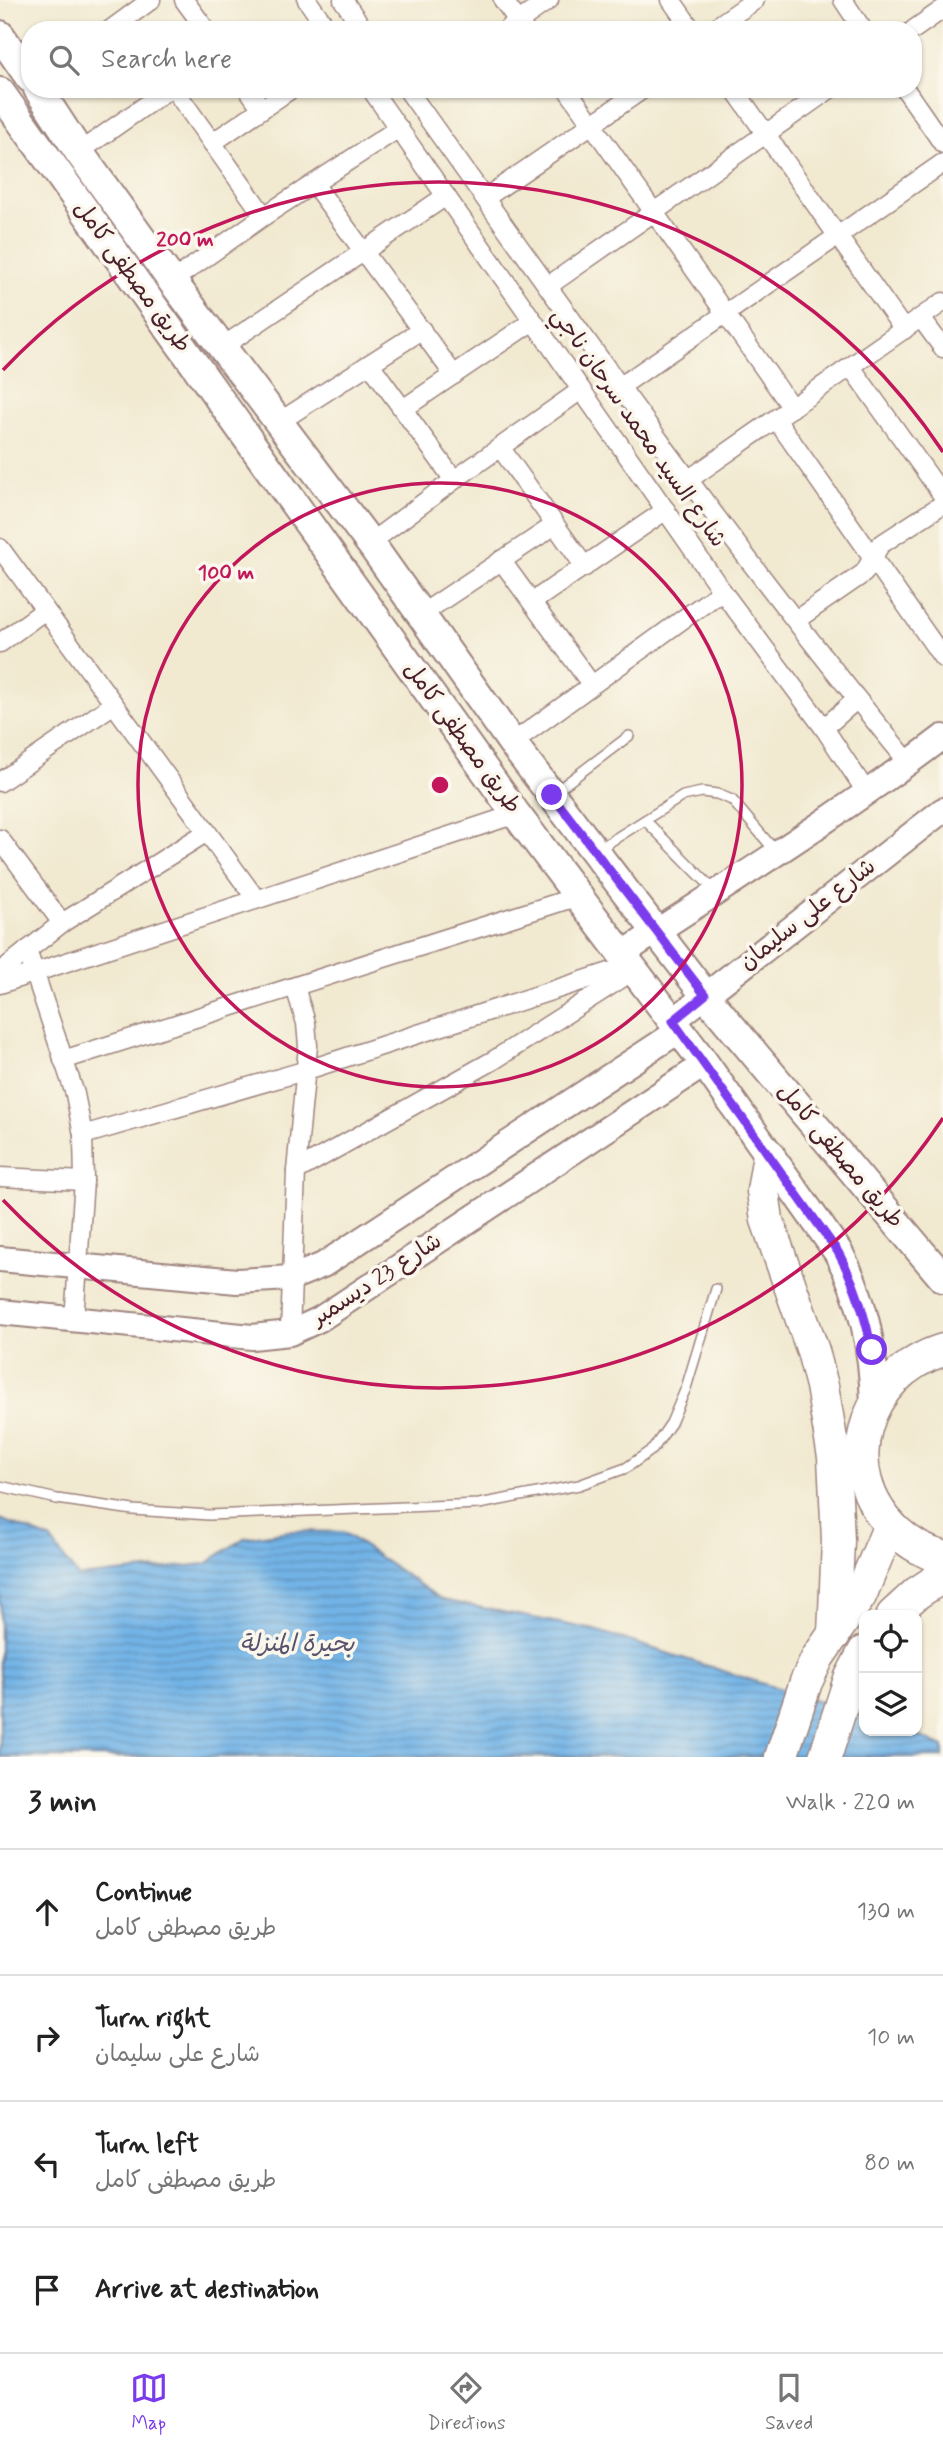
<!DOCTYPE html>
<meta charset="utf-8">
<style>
body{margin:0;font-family:Mynerve,"Playpen Sans Arabic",sans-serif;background:#f6f6f6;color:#222}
.controls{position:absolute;right:21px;bottom:21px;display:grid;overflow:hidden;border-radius:14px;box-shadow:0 2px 5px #0004}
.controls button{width:63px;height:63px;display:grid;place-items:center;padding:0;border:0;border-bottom:2px solid #e0e0e0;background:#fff;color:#222;font:35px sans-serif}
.stop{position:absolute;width:21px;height:21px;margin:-16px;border:5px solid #7c3aed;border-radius:50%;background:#fff}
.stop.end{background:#7c3aed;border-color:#fff;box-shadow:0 2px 7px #0008}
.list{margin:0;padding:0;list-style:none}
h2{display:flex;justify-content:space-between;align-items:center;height:91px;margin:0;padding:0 28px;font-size:30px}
h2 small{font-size:23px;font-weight:400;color:#767676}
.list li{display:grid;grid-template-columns:46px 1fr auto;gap:21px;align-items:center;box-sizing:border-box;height:126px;padding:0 28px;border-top:2px solid #e0e0e0}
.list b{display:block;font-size:26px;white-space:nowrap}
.list p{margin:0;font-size:23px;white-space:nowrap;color:#767676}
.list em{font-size:23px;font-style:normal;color:#767676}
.icon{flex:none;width:38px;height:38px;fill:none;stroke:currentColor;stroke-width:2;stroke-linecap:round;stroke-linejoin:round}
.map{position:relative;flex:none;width:943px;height:1757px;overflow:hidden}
.search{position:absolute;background:#fff;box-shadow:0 2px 5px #0004;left:21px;right:21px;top:21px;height:77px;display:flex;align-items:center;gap:18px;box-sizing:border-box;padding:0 24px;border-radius:28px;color:#767676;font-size:26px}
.sheet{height:595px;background:#fff}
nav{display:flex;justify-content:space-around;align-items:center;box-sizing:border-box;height:98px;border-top:2px solid #e0e0e0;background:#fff;font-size:19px;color:#767676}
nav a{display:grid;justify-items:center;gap:4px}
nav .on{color:#7c3aed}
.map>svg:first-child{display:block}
</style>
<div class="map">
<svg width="943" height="1757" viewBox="0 0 943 1757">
<defs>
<pattern id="water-rules" width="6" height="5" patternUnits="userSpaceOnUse" patternTransform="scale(1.75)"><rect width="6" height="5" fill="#72b4e7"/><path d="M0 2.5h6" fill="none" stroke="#6092bb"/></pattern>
</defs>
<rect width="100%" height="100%" fill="#fbf7ec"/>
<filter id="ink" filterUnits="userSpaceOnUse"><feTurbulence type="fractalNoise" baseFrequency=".0143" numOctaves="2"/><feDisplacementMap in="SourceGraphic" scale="14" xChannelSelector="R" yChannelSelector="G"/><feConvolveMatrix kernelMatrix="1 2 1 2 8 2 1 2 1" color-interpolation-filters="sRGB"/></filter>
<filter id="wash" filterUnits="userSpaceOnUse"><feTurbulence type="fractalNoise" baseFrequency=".00686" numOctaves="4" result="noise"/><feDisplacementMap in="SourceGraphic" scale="28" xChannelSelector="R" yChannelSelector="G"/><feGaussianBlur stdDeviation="1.57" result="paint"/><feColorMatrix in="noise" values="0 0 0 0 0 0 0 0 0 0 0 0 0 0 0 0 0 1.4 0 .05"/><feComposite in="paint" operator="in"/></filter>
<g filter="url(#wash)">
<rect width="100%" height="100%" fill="#f1e9d0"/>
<polygon fill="url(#water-rules)" stroke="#5e6a89" stroke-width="2" points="0,1519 50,1539 78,1577 206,1564 244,1538 289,1531 343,1532 442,1600 595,1630 864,1716 864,1731 908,1731 943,1747 943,1757 0,1757"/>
</g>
<g filter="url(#ink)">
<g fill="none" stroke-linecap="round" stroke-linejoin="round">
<g stroke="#9e847e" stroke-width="12">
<g id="lane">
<polyline points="555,792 629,736"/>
<polyline points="645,820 715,891"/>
<polyline points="597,850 683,796 702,792 717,794 732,800 776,852"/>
<polyline points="0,1486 57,1499 133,1510 209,1515 479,1504 579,1485 626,1468 653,1449 671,1423 686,1388 716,1289"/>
</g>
</g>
<g stroke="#9e847e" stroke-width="21">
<g id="street">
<polyline points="184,0 206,30"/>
<polyline points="307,0 328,30"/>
<polyline points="343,0 364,30"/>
<polyline points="503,0 524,29"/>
<polyline points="671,0 692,30"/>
<polyline points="843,0 863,30"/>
<polyline points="110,30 151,0"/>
<polyline points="506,30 549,0"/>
<polyline points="712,30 755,0"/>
<polyline points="913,30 943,9"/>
<polyline points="174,89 264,216"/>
<polyline points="248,89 262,109"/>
<polyline points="371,89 722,591 824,728 867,793"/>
<path d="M407 89C569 317 731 547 909 763"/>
<polyline points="567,89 792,408"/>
<polyline points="734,89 904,330"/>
<polyline points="905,89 943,144"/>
<polyline points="212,143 291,89"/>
<polyline points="79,152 169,89"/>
<polyline points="314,184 454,375"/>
<polyline points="485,198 643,89"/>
<polyline points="172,281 264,216 399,128"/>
<polyline points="548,286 830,89"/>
<polyline points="921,318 943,348"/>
<polyline points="222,347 446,196"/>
<polyline points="370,364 454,480"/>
<polyline points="851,367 943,496"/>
<polyline points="621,386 943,163"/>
<polyline points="403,409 533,321"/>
<polyline points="776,419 943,658"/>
<polyline points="279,422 422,330"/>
<polyline points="500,447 585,567"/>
<polyline points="688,480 943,302"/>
<polyline points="370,543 454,480 581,390"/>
<polyline points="0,548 256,899"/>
<polyline points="501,560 591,684"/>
<polyline points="532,602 666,510"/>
<polyline points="420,615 555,525"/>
<polyline points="796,620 864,573 880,545 943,504"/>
<polyline points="0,643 45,610"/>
<polyline points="824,728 857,699"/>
<polyline points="512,743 722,591"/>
<polyline points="0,782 114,704"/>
<polyline points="0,839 62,923"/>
<polyline points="27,950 75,1094 83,1135 84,1181 74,1320"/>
<polyline points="0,972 62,923 207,832"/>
<polyline points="0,984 516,814"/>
<polyline points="63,1060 579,896"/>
<polyline points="83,1135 307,1070 631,965"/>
<polyline points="296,1171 494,1060 633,971"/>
<polyline points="0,1177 84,1181"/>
<polyline points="290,1333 296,1171 308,1046 306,1023 295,987"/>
</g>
</g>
<g stroke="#9e847e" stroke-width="28">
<g id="secondary">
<path d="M622 954C730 883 840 815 943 737"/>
<polyline points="673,1021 943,810"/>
<polyline points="0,1259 237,1281 291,1278 323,1265 680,1030"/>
<polyline points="0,1312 252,1337 290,1333 320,1319 705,1064"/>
</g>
</g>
<g stroke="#9e847e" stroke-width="32">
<g id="primary">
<polyline points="0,35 30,78"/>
<polyline points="38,89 79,152 172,281 370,543 512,743 609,870 705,995 943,1278"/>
<path d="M0 92 516 814 705 1064 838 1252C864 1300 873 1348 875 1403"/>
</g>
</g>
<g stroke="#9e847e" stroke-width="35">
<g id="highway">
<polyline points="769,1155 763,1191 767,1220 813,1351 822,1386 834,1457 838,1540 834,1635"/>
<path d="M943 1350C864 1374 833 1471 896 1531 909 1543 925 1553 943 1557"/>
<polyline points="893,1615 917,1593 943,1576"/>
<polyline points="781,1757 806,1682 818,1657 860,1596 890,1525"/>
<polyline points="825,1757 850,1679 864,1652"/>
</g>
</g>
<use href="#lane" stroke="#fff" stroke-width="9"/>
<use href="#street" stroke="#fff" stroke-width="18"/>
<use href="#secondary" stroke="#fff" stroke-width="24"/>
<use href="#primary" stroke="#fff" stroke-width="28"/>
<use href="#highway" stroke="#fff" stroke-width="32"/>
</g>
</g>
<g fill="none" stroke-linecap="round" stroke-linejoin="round" filter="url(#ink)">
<path stroke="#7c3aed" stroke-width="9" d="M552 795 705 995 673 1021 838 1252C855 1283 865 1314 872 1350"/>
</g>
<g fill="none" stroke="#c2185b" stroke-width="3.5">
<circle cx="440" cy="785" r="302"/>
<path d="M943 1118A603 603 0 0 1 3 1200M3 370A603 603 0 0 1 943 452"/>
</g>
<g text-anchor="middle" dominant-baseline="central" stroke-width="7" stroke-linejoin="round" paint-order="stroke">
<g font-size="23" fill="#4a1f2b" stroke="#fbf7ec">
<text transform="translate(132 277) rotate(54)">طريق مصطفى كامل</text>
<text transform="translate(638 428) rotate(55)">شارع السيد محمد سرحان ناجي</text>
<text transform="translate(462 738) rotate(54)">طريق مصطفى كامل</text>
<text transform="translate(808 915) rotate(-38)">شارع على سليمان</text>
<text transform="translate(840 1156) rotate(50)">طريق مصطفى كامل</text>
<text transform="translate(377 1280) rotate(-33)">شارع 23 ديسمبر</text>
</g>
<g font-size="24" font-style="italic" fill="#58536d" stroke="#fbf7ec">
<text x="297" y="1644">بحيرة المنزلة</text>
</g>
</g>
<circle cx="440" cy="785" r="10" fill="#c2185b" stroke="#fbf7ec" stroke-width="3.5"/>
<g font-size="21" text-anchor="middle" font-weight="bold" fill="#c2185b" stroke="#fbf7ec" stroke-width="7" stroke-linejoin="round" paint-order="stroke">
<text x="185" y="246">200 m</text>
<text x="226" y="579">100 m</text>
</g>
</svg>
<div class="controls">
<button><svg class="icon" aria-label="locate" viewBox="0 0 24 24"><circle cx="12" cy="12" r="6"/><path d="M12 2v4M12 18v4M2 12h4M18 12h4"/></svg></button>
<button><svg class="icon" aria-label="layers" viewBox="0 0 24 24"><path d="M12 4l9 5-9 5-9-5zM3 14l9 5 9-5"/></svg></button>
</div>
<div class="stop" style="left:872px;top:1350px"></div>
<div class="stop end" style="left:552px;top:795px"></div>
<div class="search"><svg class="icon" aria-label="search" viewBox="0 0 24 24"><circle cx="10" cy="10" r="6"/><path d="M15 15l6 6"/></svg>Search here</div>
</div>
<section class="sheet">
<h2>3 min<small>Walk · 220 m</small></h2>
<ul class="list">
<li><svg class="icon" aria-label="ahead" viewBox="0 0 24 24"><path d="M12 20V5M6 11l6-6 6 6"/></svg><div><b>Continue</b><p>طريق مصطفى كامل</p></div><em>130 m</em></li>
<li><svg class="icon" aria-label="right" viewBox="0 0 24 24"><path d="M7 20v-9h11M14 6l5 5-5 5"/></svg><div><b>Turn right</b><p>شارع على سليمان</p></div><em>10 m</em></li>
<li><svg class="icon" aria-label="left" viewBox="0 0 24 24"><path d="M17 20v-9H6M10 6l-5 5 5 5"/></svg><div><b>Turn left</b><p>طريق مصطفى كامل</p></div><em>80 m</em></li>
<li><svg class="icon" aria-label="arrive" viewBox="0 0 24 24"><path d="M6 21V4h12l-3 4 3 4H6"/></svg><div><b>Arrive at destination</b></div></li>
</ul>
</section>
<nav>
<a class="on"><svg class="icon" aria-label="map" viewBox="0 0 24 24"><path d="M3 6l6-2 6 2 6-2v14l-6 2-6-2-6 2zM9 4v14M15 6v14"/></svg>Map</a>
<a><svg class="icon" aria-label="directions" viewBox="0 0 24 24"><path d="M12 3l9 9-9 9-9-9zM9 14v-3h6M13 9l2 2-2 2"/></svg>Directions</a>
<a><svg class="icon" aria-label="saved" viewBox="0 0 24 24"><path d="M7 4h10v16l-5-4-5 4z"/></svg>Saved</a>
</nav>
